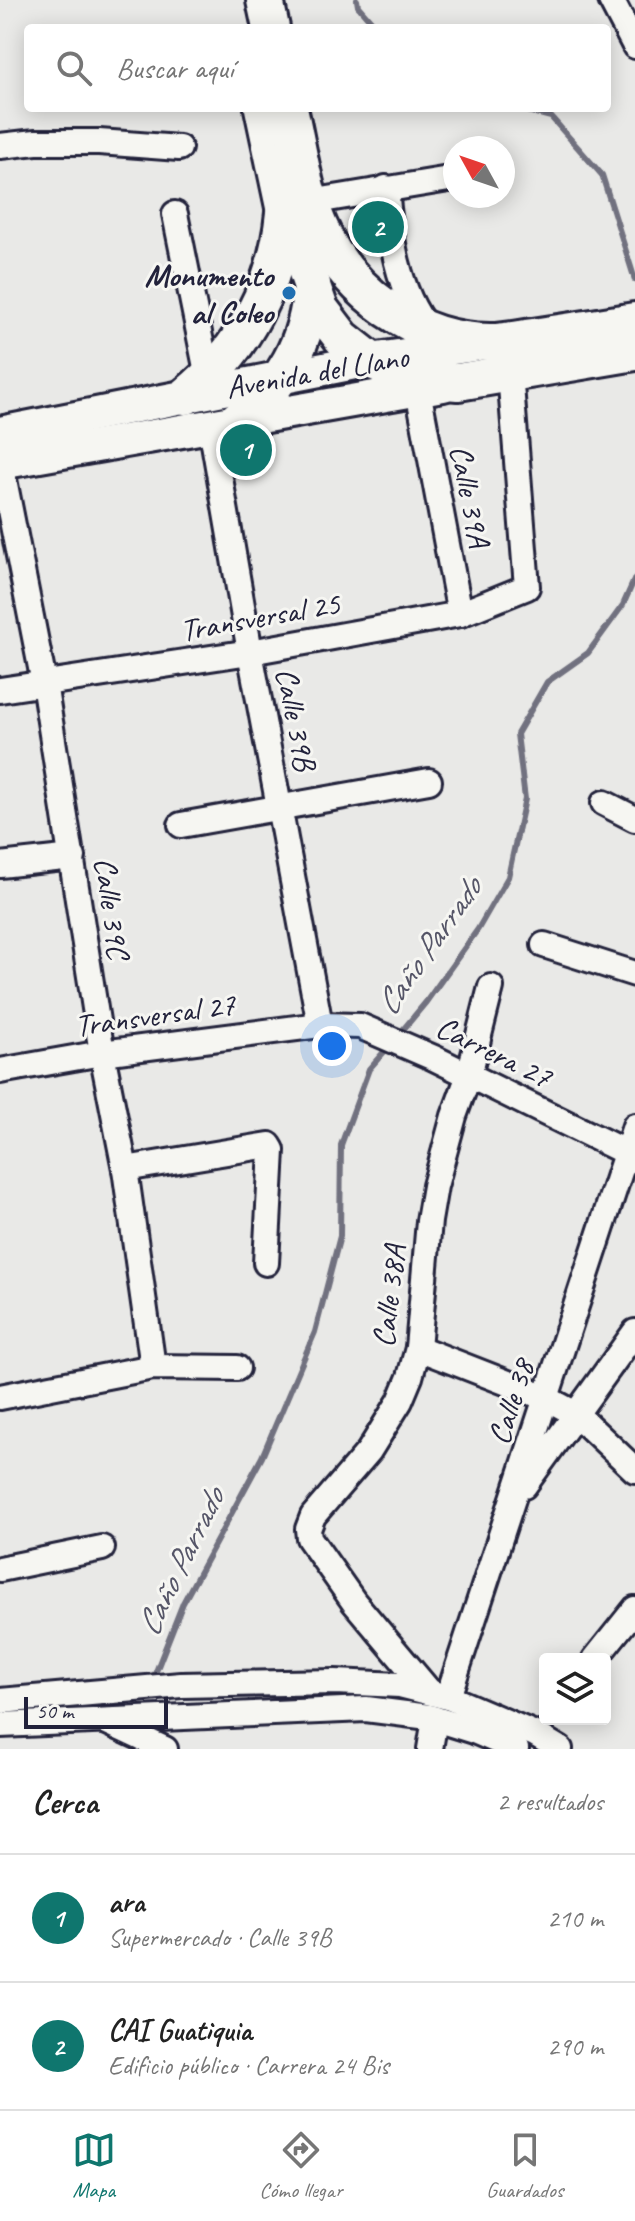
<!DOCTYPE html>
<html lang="es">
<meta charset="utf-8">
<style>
body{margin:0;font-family:Caveat,sans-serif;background:#f2f2f2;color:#222}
.controls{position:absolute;right:24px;bottom:24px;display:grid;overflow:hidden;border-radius:8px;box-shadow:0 4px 20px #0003}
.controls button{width:72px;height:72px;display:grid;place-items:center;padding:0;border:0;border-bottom:2px solid #e0e0e0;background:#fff;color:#222;font:40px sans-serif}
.compass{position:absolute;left:443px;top:136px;width:72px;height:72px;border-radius:50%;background:#fff;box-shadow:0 4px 20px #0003;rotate:310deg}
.scale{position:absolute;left:24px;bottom:20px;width:144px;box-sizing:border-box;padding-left:8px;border:4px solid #22223b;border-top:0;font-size:22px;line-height:28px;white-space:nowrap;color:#22223b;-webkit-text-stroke:6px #f6f6f2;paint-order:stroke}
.you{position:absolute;left:332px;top:1046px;width:28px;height:28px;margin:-20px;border:6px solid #fff;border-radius:50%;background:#1a73e8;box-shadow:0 0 0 12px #1a73e833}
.badge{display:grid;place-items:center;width:52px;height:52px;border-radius:50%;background:#0f766e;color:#fff;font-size:26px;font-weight:700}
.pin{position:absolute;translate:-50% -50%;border:4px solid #fff;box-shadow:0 2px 8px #0006}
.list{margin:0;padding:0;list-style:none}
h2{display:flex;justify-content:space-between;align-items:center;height:104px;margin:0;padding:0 32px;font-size:34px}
h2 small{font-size:26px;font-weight:400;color:#767676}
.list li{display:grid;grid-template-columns:52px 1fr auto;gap:24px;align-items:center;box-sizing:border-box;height:128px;padding:0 32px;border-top:2px solid #e0e0e0}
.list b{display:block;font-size:30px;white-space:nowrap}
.list p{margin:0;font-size:26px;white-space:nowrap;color:#767676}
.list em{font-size:26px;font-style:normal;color:#767676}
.icon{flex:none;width:44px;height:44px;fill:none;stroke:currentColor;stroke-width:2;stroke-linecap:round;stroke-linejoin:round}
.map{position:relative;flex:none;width:635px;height:1749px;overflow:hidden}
.search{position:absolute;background:#fff;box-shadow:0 4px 20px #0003;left:24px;right:24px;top:24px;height:88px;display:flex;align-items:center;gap:20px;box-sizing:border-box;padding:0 28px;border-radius:8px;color:#767676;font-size:30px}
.sheet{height:360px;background:#fff}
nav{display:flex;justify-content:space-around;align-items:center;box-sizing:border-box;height:112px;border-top:2px solid #e0e0e0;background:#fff;font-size:22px;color:#767676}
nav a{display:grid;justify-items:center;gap:4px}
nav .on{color:#0f766e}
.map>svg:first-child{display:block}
</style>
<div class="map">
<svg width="635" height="1749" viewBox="0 0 635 1749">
<rect width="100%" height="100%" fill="#e9e9e7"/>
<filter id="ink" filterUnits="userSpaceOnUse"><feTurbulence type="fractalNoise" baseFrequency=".0125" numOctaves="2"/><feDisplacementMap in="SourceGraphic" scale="16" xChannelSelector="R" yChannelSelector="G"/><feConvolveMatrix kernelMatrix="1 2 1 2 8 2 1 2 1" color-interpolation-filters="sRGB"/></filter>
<g filter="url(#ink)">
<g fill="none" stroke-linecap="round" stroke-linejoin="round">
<g stroke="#71717f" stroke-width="6">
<polyline points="357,0 358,6 377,28"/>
<polyline points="516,108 551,117 602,175 635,280"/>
<polyline points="397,1037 426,1002 478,929 508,877 525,799 517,734 547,682 588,653 623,605 635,578"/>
<polyline points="155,1674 183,1603 262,1457 315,1332 340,1236 341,1145 369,1069 390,1045"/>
</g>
<g stroke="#22223b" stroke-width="30">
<g id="minor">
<polyline points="611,0 635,46"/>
<polyline points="0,146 36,142 99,142 179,148"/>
<path d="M386 188C390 234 397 292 428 329"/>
<polyline points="310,202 455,178"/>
<polyline points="175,214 208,377"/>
<polyline points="418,390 460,614"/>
<polyline points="211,426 250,652 320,1025"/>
<polyline points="0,459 44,683 102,1053 125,1169 153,1367"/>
<polyline points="0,690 250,652 460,614 527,587 510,373"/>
<polyline points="604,803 635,819"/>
<polyline points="181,825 429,781"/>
<polyline points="0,865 73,857"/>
<polyline points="544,945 635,974"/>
<polyline points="0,1071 102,1053 320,1025 360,1026 434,1058 635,1157"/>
<polyline points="125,1169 269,1145 272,1150 266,1263"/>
<polyline points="418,1348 546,1398 576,1414 635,1470"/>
<polyline points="0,1397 153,1367 237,1368"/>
<polyline points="524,1486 635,1332"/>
<polyline points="0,1569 102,1548"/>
<polyline points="595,1659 635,1609"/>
<polyline points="428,1690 354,1602 309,1538 308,1529 313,1516 369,1451 400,1401 410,1377 418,1348 429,1221 435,1186 454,1116 469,1075 491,987"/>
<polyline points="448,1697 635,1126"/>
<polyline points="0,1701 181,1685 335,1682 400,1685 448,1697 535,1734 560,1749"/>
<polyline points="105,1721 165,1749"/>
<polyline points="0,1725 366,1709 429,1717 474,1731 516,1749"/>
<polyline points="430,1749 435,1719"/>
</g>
</g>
<g stroke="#22223b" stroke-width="38">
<g id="major">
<polyline points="0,433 370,360 474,345"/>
<polyline points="0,463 443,385"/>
</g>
</g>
<g stroke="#22223b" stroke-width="42">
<g id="highway">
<polyline points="265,0 271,28"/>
<polyline points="263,108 284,207 320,309 342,338 370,360 412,378 458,382 635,352"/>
<path d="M289 108C298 147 303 190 319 226 348 293 416 342 490 342 504 342 519 339 533 337 567 332 601 327 635 321"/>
<path d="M186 396C244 350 277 285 284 213"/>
<path d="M237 420C284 386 308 342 312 284"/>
</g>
</g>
<use href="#minor" stroke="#f6f6f2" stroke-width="24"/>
<use href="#major" stroke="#f6f6f2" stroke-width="32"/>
<use href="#highway" stroke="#f6f6f2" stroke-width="36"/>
</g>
</g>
<circle fill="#1f6fb2" stroke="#f6f6f2" stroke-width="3" cx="289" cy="293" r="8"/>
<g text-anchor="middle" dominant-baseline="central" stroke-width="6" stroke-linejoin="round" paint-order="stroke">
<g font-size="32" font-weight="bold" fill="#22223b" stroke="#f6f6f2" text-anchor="end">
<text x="273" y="275">Monumento<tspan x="273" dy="37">al Coleo</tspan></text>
</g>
<g font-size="32" fill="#22223b" stroke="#f6f6f2">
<text transform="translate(317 372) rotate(-10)">Avenida del Llano</text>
<text transform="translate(470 496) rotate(79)">Calle 39A</text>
<text transform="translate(260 617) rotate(-10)">Transversal 25</text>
<text transform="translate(296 719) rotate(79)">Calle 39B</text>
<text transform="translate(112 908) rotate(82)">Calle 39C</text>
<text transform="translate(155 1015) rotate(-8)">Transversal 27</text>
<text transform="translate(494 1052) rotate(26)">Carrera 27</text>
<text transform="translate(389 1296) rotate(-83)">Calle 38A</text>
<text transform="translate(511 1402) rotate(-72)">Calle 38</text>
</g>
<g font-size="34" font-style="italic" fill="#565668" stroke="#f6f6f2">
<text transform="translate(428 946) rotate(-55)">Caño Parrado</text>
<text transform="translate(180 1562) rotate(-64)">Caño Parrado</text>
</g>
</g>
</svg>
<div class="controls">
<button><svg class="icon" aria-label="layers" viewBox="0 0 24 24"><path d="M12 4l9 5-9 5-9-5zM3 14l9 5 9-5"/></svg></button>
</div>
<svg class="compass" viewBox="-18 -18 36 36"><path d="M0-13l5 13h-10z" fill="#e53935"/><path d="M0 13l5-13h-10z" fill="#767676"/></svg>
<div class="scale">50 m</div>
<div class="you"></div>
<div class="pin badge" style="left:246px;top:450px">1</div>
<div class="pin badge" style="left:378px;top:227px">2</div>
<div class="search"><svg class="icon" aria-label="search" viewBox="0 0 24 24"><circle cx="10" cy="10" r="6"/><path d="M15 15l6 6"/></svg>Buscar aquí</div>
</div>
<section class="sheet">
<h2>Cerca<small>2 resultados</small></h2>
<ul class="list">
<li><span class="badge">1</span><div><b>ara</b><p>Supermercado · Calle 39B</p></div><em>210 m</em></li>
<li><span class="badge">2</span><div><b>CAI Guatiquia</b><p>Edificio público · Carrera 24 Bis</p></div><em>290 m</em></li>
</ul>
</section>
<nav>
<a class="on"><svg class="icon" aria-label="map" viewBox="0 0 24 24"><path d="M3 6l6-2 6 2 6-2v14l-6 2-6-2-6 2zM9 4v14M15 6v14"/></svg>Mapa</a>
<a><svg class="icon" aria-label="directions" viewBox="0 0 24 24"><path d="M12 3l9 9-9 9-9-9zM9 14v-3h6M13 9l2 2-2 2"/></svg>Cómo llegar</a>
<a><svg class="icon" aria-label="saved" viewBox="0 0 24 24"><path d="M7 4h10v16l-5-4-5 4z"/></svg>Guardados</a>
</nav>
